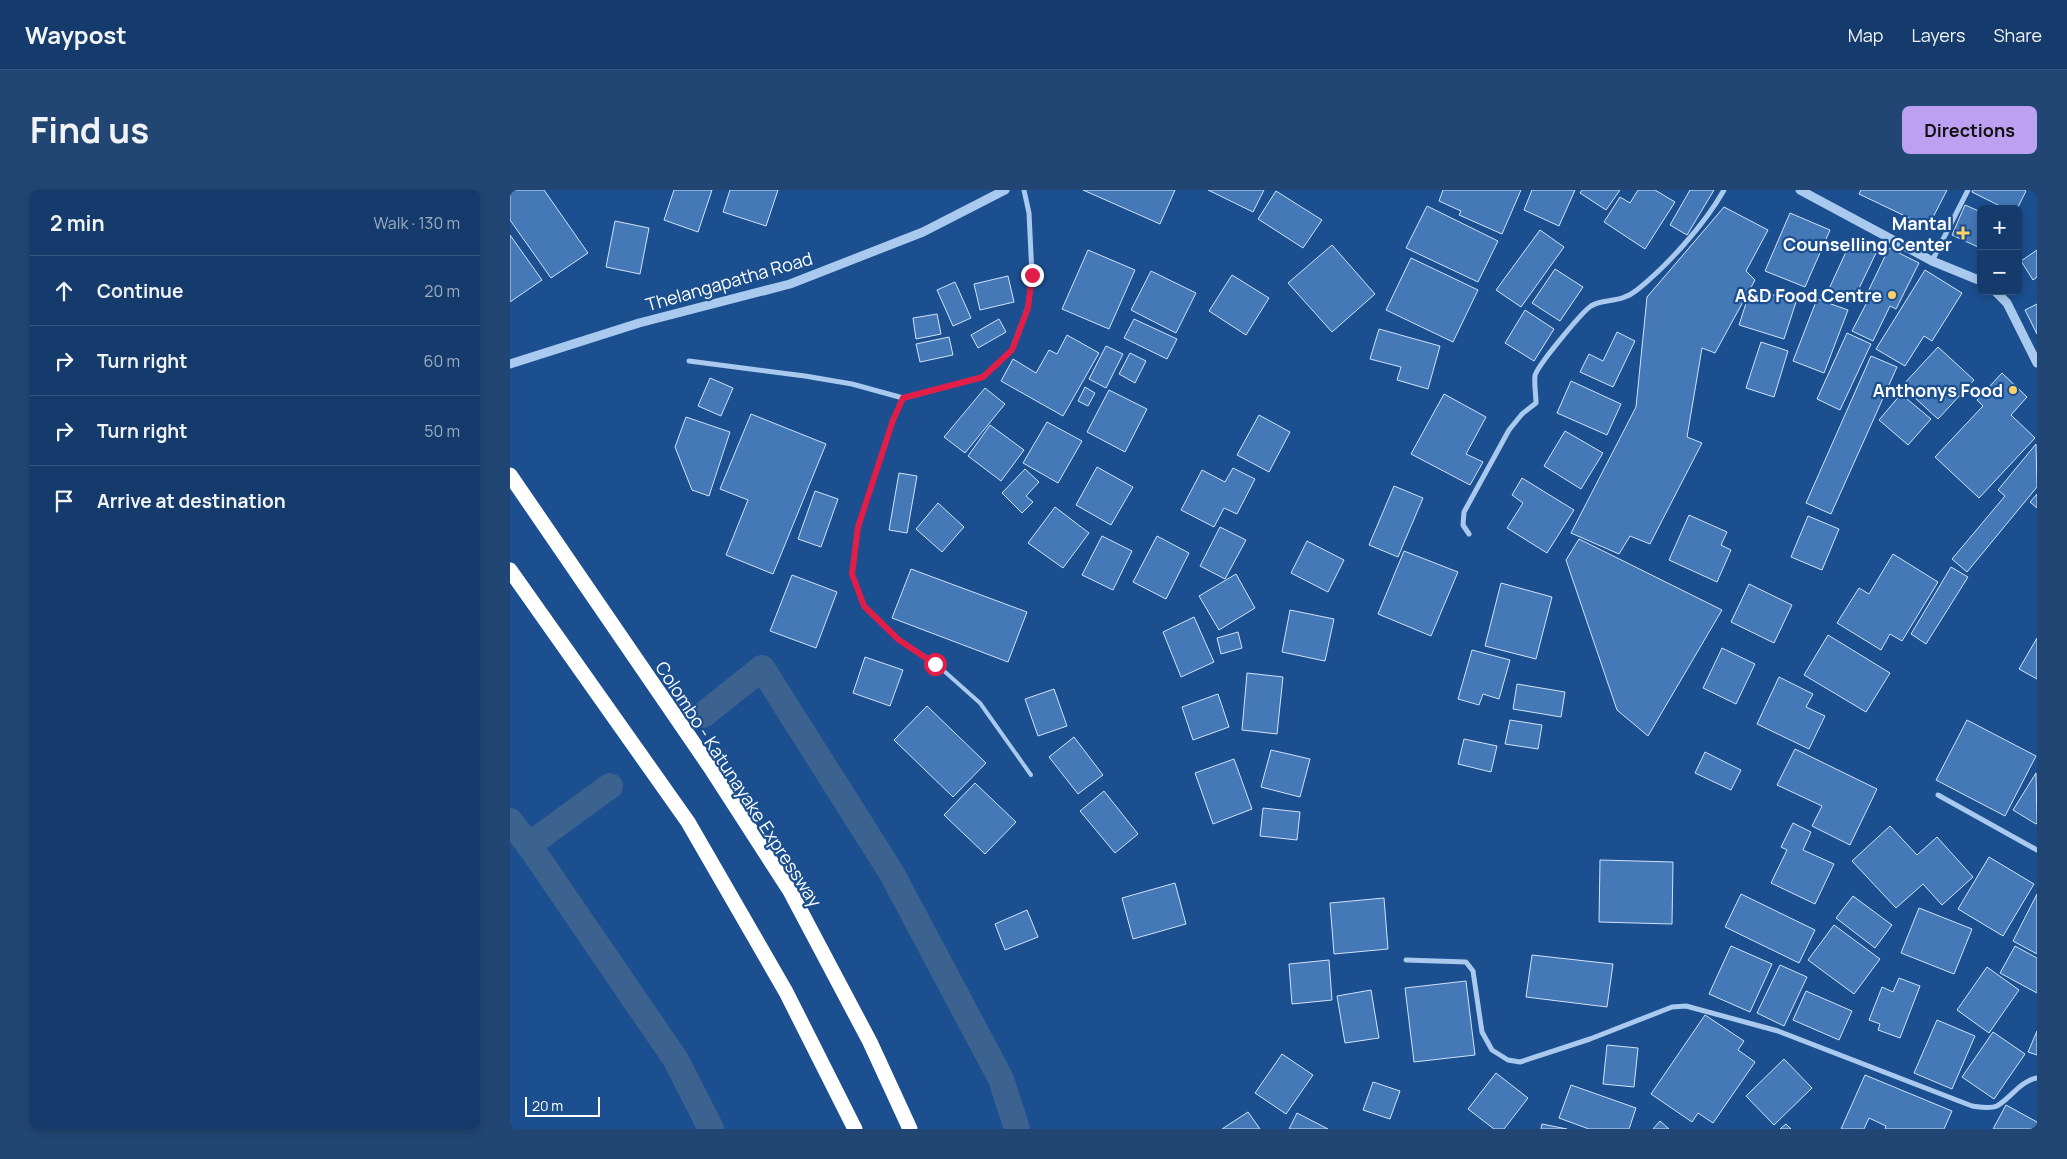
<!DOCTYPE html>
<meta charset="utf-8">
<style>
body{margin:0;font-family:Manrope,sans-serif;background:#214673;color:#f1f3f6}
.controls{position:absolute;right:15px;top:15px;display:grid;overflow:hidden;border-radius:8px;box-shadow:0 2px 8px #0003}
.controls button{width:45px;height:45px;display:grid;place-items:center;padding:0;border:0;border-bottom:1px solid #33557e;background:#143b6b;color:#f1f3f6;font:25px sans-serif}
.scale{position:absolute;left:15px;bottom:12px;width:75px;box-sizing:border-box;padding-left:5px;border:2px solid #fff;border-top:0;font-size:14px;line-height:18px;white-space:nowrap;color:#fff;-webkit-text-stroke:4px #1b4f8f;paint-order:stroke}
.stop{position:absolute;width:15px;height:15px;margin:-11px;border:4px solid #e11d48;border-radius:50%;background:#fff}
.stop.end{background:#e11d48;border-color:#fff;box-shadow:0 1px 5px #0008}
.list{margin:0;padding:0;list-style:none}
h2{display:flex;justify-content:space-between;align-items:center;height:65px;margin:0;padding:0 20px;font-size:21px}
h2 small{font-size:16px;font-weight:400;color:#9dadc1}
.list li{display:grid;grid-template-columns:32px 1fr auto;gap:15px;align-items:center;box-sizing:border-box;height:70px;padding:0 20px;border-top:1px solid #33557e}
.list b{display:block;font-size:19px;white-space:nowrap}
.list em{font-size:16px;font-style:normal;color:#9dadc1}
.icon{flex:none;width:28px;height:28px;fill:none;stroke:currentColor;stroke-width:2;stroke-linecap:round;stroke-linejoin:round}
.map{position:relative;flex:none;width:1527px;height:939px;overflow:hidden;border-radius:8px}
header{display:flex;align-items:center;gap:30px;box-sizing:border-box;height:70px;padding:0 25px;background:#143b6b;border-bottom:1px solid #33557e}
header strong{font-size:24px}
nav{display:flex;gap:28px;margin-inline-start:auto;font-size:18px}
.intro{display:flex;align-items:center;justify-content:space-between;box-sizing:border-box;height:120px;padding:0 30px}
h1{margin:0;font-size:35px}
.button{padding:12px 22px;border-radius:8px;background:#bca0f2;color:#111;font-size:18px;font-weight:700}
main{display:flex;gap:30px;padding:0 30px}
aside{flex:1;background:#143b6b;border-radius:8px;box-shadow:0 2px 8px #0003}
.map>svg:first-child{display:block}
</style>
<header>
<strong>Waypost</strong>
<nav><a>Map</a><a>Layers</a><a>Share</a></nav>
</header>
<div class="intro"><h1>Find us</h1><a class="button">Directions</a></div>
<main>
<aside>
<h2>2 min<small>Walk · 130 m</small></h2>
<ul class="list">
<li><svg class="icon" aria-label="ahead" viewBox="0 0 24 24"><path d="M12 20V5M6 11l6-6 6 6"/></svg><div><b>Continue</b></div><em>20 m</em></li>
<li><svg class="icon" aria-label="right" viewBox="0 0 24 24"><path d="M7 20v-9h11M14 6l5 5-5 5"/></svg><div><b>Turn right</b></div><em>60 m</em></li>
<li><svg class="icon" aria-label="right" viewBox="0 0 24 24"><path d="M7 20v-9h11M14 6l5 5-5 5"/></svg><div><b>Turn right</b></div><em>50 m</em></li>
<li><svg class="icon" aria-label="arrive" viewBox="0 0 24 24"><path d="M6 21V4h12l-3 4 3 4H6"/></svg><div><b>Arrive at destination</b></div></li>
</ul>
</aside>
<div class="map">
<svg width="1527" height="939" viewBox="0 0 1527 939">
<rect width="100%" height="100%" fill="#1b4f8f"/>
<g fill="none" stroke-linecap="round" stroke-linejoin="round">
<g stroke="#3c6290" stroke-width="26">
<polyline points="193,525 252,478 381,682 491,889 507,939"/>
<polyline points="0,631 19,655 166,870 201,939"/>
<polyline points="19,655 100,596"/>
</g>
</g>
<g fill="#4478b7" stroke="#cfe3fa">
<polygon points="0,0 34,0 78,63 41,88 0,30"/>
<polygon points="164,0 202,0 188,42 154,30"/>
<polygon points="220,0 268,0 256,36 213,22"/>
<polygon points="573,0 665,0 650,34"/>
<polygon points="698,0 754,0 743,22"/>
<polygon points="933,0 1011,0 992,44 949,25 951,21 929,11"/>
<polygon points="1022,0 1065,0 1049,36 1014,20"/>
<polygon points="1072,0 1110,0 1096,20 1070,3"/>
<polygon points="1128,0 1145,0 1165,12 1135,59 1094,32 1110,7 1120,13"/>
<polygon points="1180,0 1204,0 1177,45 1160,35"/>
<polygon points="1351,0 1437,0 1418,37 1349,4"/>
<polygon points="1463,0 1514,0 1516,1 1507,19 1489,19 1490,16 1462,2"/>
<polygon points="766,1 812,30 793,58 748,29"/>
<polygon points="1455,15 1471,22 1471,51 1468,57 1442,45"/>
<polygon points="917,16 988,51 968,92 896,58"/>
<polygon points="1214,17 1258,40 1236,81 1245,90 1205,163 1192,158 1177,247 1192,253 1140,354 1120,346 1109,364 1061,343 1126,217 1137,107"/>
<polygon points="1280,23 1320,40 1295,97 1255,81"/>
<polygon points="105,31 139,38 130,84 96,77"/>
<polygon points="1030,40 1054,57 1011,117 986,100"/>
<polygon points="0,45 32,90 0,112"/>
<polygon points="1341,51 1366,63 1342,113 1318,101"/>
<polygon points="822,55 865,104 822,142 778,93"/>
<polygon points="1379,58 1409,73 1386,119 1380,116 1363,151 1342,141 1356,114 1353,112"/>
<polygon points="578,60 625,80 599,139 552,119"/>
<polygon points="1527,60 1527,87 1523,90 1511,71"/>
<polygon points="901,68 968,100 943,152 876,120"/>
<polygon points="1045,79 1073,97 1050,131 1022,113"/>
<polygon points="1415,80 1452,103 1422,151 1414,146 1395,176 1366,159"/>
<polygon points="641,81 686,103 666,143 621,120"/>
<polygon points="722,85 759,108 736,145 699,121"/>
<polygon points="498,86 504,112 470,120 464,94"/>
<polygon points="445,92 461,128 443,136 427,100"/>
<polygon points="1241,98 1286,112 1274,149 1229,135"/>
<polygon points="1307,109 1338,120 1314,183 1283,171"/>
<polygon points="1527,114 1527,144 1515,120"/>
<polygon points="1015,120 1044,139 1024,171 995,153"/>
<polygon points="427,124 431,144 406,149 403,128"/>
<polygon points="489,129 496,142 468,158 461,145"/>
<polygon points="624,129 667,149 657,169 614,148"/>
<polygon points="869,139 930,156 918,199 887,190 891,177 860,169"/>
<polygon points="1107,142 1125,151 1103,197 1070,182 1079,164 1093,171"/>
<polygon points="1337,143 1361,154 1330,220 1307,209"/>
<polygon points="557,145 589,163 553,226 491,191 503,169 526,183 539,160 547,164"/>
<polygon points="439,147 443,165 410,172 406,154"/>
<polygon points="1251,152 1278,161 1264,207 1236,198"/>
<polygon points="596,156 613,164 596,198 579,189"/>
<polygon points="1428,157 1464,190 1428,229 1392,196"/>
<polygon points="620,163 636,171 625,193 609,184"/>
<polygon points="1361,166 1387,177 1321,324 1296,313"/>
<polygon points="1492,183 1517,207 1501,225 1525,248 1469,308 1425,267 1473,216 1467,210"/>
<polygon points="200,188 223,198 211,226 188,216"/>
<polygon points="1061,191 1111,214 1097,245 1047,223"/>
<polygon points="575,197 585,203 578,216 568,211"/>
<polygon points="475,198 495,214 455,263 434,247"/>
<polygon points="599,200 637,219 615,262 577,242"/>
<polygon points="934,204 976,227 956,264 973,272 960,295 901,264"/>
<polygon points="1391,204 1421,229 1398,255 1369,230"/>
<polygon points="241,224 316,254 263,384 216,365 238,310 210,299"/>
<polygon points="749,225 780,242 759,282 727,265"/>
<polygon points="176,227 220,242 199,306 182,300 165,257"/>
<polygon points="537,232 572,251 548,293 513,273"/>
<polygon points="480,235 514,260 491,291 458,266"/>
<polygon points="1055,241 1093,263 1071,299 1034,276"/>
<polygon points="1526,254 1527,297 1457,382 1442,369 1495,306 1488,300"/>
<polygon points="587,277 623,297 601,335 566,315"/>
<polygon points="723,278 745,289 727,324 714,318 704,337 671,320 692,280 715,292"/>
<polygon points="515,279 529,292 516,306 523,312 512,323 492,303"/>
<polygon points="389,283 407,286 397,343 379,340"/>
<polygon points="1012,288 1064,320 1037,363 997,338 1013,313 1002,305"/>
<polygon points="884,296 913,308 888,367 859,355"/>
<polygon points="305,301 328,309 311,357 288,349"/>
<polygon points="1527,304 1527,318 1520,312"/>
<polygon points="428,313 454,337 432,362 406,339"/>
<polygon points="545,317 579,343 553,378 518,353"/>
<polygon points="1179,325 1217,342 1211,355 1221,360 1207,392 1159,370"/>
<polygon points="1298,326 1329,339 1312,380 1281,367"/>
<polygon points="710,337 736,350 715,389 690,376"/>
<polygon points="592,346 622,361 603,400 572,385"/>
<polygon points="647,346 679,363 656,409 623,392"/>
<polygon points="1069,349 1212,420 1138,546 1107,520 1056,370"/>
<polygon points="797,351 834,370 818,402 781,383"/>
<polygon points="894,361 948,382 921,446 868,424"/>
<polygon points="1383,364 1428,392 1392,451 1380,444 1371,460 1327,433 1349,398 1359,404"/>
<polygon points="1441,377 1458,387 1416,454 1401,444"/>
<polygon points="401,379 517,422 498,472 382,428"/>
<polygon points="726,384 745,418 709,440 689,406"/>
<polygon points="282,385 327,402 306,458 260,441"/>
<polygon points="991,393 1042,407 1026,469 975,456"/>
<polygon points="1239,394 1282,415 1264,453 1221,432"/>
<polygon points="780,420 824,429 815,471 772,462"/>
<polygon points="684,427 704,472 671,487 653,442"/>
<polygon points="728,442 732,458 711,464 707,448"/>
<polygon points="1318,445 1380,483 1356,522 1294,485"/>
<polygon points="1527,448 1527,489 1509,479"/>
<polygon points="1212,458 1245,474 1226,514 1193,498"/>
<polygon points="962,460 1000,470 989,509 973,504 969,515 948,509"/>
<polygon points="355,467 393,480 380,516 343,503"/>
<polygon points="737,483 773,487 767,544 732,540"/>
<polygon points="1269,487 1303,504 1296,517 1315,526 1299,559 1247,534"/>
<polygon points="1007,494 1055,502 1051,527 1003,519"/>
<polygon points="544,499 557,536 528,546 515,509"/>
<polygon points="708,504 719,537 683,550 672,517"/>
<polygon points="417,516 476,573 443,607 384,550"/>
<polygon points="1000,530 1032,535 1028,559 995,554"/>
<polygon points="1457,530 1526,566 1495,626 1426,590"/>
<polygon points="564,547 593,585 568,604 539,567"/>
<polygon points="954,549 987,556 981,582 948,574"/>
<polygon points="1285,559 1367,599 1340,655 1302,636 1312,616 1267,595"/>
<polygon points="761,560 800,569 790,607 751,597"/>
<polygon points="1195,562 1231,580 1221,600 1185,583"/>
<polygon points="724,569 742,619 703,634 685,583"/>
<polygon points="1526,583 1527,633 1526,634 1503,620"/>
<polygon points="465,593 506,632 475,664 434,625"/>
<polygon points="594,601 628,644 605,663 570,621"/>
<polygon points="753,618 790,622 787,650 750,646"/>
<polygon points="1283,633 1301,642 1293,660 1324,674 1305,714 1261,693 1277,660 1271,657"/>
<polygon points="1380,636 1407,665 1427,647 1463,687 1432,715 1413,694 1386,718 1342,671"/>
<polygon points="1479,667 1524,694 1493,746 1448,719"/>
<polygon points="1090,670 1163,672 1162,734 1089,732"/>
<polygon points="665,693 676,734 623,749 612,708"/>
<polygon points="1231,704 1305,740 1289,773 1215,737"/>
<polygon points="1527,704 1527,764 1503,751"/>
<polygon points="1343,706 1382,735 1365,758 1326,728"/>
<polygon points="874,708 878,759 824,764 820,713"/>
<polygon points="1409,718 1462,739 1444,784 1391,763"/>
<polygon points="517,720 528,747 495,760 485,734"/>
<polygon points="1324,735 1370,769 1344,804 1298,770"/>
<polygon points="1221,756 1262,774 1240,822 1199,804"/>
<polygon points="1505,756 1527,768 1527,803 1490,783"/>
<polygon points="1022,765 1103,774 1097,817 1016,807"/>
<polygon points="819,770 822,810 782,814 779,774"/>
<polygon points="1270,775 1297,787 1274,836 1247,823"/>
<polygon points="1477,777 1509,800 1479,843 1447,820"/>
<polygon points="1389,788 1410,796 1390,848 1368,840 1370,834 1359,830 1372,797 1383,802"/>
<polygon points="956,791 965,865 904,872 895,798"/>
<polygon points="861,800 869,848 835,853 827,806"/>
<polygon points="1296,801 1342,821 1329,850 1283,830"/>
<polygon points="1195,825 1234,851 1228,860 1245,872 1203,933 1188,923 1182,932 1141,904"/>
<polygon points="1427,830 1465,846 1442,899 1404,883"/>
<polygon points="1527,841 1527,865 1518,862"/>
<polygon points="1483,842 1515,864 1484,909 1452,887"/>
<polygon points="1097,855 1128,858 1124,897 1093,894"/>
<polygon points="772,864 803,885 776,924 745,903"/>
<polygon points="1274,869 1302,898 1264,935 1236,906"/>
<polygon points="986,883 1018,908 994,939 984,939 958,919"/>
<polygon points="1355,885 1442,921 1434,939 1375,939 1376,936 1359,928 1354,939 1331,939"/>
<polygon points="863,892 890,901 880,929 853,920"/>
<polygon points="1061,895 1126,918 1119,939 1079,939 1049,928"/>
<polygon points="1496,915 1527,932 1527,939 1483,939"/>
<polygon points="738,922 750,939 712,939"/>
<polygon points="787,923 818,939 779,939"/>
<polygon points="1150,931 1159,939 1143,939"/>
<polygon points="1032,934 1057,939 1031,939"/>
<polygon points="1276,934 1281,939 1270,939"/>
</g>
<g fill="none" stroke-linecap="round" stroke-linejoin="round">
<polyline stroke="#a9c9ee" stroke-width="4" points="393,208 383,230 348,337 342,384 354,416 389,450 425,473 470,513 521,585"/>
<g stroke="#a9c9ee" stroke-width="5">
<polyline points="1422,71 1458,0"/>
<polyline points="179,171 295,186 342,194 393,208 473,187 502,160 518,117 522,85 519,23 514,0"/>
<path d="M959 344 953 335 954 322 999 240 1012 224 1026 213C1026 205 1024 194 1025 186 1026 177 1072 122 1081 116 1094 108 1110 114 1127 100 1157 76 1195 34 1214 0"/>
<polyline points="1428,605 1527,660"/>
<path d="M896 770 956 772 963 781 972 842 982 860 998 870 1010 872 1080 849 1162 817 1176 816 1268 841 1462 916C1470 917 1480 919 1487 916 1501 908 1510 891 1527 888"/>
</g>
<g stroke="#a9c9ee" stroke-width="9">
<polyline points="1290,0 1422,71 1471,91"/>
<polyline points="1485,101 1497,113 1527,173"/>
<polyline points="0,174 129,133 280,94 413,42 495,0"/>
</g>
<g stroke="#fff" stroke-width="15">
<polyline points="0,285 200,577 280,701 360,852 400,939"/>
<polyline points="0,380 178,632 276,802 345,939"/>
</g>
</g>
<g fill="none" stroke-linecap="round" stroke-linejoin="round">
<polyline stroke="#e11d48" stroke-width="6" points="425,474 389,450 354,416 342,384 348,337 383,230 393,208 473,187 502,160 518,118 522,85"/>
</g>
<g fill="#ffd166" stroke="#1b4f8f" stroke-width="2">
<path d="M1450.5 35.5h5v5h5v5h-5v5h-5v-5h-5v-5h5z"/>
<circle cx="1382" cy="105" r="5"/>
<circle cx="1503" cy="200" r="5"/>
</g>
<g text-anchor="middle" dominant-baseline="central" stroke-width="4.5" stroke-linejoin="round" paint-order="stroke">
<g font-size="18" font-weight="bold" fill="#fff" stroke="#1b4f8f" text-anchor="end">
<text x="1442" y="33">Mantal<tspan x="1442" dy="21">Counselling Center</tspan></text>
<text x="1372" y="105">A&amp;D Food Centre</text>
<text x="1493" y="200">Anthonys Food</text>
</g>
<g font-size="18" fill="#fff" stroke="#1b4f8f">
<text transform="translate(219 91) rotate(-16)">Thelangapatha Road</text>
<text transform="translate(229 594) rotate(57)">Colombo - Katunayake Expressway</text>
</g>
</g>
</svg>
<div class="controls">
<button>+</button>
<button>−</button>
</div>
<div class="scale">20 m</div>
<div class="stop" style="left:425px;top:474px"></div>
<div class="stop end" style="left:522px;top:85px"></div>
</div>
</main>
